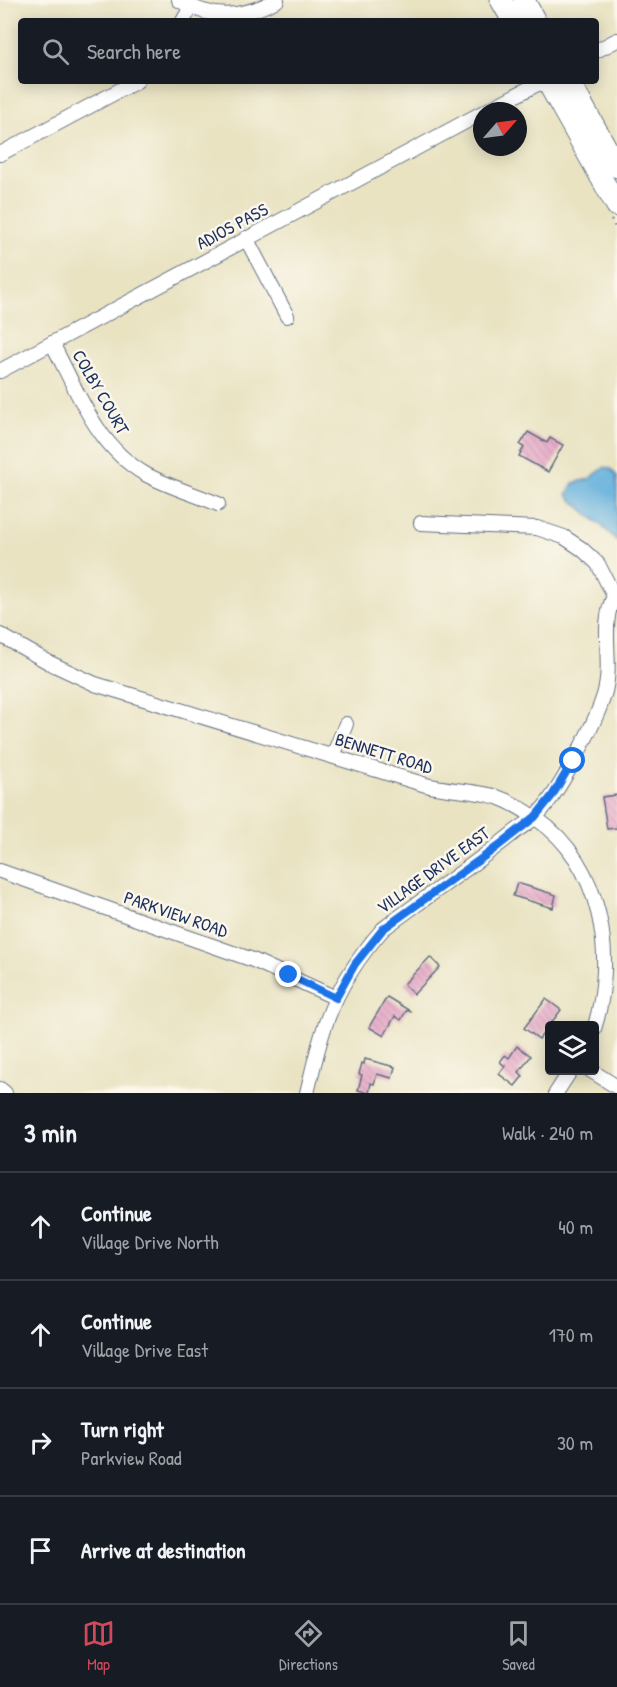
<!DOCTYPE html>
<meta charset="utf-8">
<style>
body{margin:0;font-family:"Patrick Hand",sans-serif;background:#20242c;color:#f1f3f6}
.controls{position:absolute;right:18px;bottom:18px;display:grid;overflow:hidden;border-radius:6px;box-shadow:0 3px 15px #0003}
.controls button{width:54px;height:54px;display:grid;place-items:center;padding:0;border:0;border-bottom:2px solid #363941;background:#171b24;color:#f1f3f6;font:30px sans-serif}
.compass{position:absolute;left:473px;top:102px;width:54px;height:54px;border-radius:50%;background:#171b24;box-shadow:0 3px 15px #0003;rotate:62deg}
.stop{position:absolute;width:18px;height:18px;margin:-14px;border:4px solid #1a73e8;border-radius:50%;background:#fff}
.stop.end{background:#1a73e8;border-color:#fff;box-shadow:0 2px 6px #0008}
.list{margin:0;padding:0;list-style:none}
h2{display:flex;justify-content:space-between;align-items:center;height:78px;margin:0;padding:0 24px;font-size:26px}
h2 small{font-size:20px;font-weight:400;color:#9ea1a6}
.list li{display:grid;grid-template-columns:39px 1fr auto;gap:18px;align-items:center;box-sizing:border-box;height:108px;padding:0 24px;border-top:2px solid #363941}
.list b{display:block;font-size:22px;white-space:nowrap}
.list p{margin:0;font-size:20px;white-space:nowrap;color:#9ea1a6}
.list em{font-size:20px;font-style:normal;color:#9ea1a6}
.icon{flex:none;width:33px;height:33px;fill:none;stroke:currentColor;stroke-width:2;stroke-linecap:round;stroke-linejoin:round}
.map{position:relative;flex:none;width:617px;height:1093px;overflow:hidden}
.search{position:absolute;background:#171b24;box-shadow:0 3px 15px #0003;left:18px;right:18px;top:18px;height:66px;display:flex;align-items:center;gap:15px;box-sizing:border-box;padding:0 21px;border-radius:6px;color:#9ea1a6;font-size:22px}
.sheet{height:510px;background:#171b24}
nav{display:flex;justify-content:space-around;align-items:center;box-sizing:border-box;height:84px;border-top:2px solid #363941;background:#171b24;font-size:16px;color:#9ea1a6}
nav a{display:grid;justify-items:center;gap:3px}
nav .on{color:#d1495b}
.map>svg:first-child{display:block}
</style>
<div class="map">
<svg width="617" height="1093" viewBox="0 0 617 1093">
<defs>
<pattern id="building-back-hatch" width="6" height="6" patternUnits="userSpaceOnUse" patternTransform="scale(1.5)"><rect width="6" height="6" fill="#e5a1c3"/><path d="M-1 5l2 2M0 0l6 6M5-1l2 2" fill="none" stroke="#b984a2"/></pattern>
</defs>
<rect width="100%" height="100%" fill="#fbf7ec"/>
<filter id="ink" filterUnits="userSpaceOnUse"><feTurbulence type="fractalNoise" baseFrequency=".0167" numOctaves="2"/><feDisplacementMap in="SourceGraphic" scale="12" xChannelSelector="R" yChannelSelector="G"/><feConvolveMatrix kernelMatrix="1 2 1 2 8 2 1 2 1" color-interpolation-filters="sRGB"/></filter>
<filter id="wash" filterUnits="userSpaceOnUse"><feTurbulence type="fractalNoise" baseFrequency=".008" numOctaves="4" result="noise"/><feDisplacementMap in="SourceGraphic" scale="24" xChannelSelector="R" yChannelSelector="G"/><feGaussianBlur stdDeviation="1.35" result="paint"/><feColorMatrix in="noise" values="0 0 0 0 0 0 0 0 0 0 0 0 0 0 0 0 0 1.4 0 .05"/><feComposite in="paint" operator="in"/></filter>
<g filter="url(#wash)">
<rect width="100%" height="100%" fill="#e9e3c2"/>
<path fill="#61afdb" stroke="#3e6f9c" stroke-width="1.5" d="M605 467 611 469 617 476V541C602 524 583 512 567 495L573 483 589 479Z"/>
<g id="blocks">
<g fill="url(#building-back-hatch)">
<polygon points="528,432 547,443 550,438 563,445 548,472 519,456 524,447 520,445"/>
<polygon points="617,795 617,828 607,829 602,797"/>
<polygon points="517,883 556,895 553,908 513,896"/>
<polygon points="430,957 440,967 414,994 404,984"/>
<polygon points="387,997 410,1011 406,1011 401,1020 395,1016 384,1036 369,1027"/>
<polygon points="546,999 561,1010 539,1039 524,1028"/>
<polygon points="517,1046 531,1056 519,1072 523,1076 515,1086 499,1074 505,1066 500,1062 505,1055 509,1058"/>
<polygon points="365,1059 395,1067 392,1078 377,1074 374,1084 371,1083 369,1093 358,1090 362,1075 359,1074 362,1063 364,1064"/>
</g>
</g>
</g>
<g filter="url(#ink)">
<use href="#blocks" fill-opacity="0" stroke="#636e81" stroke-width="1.5"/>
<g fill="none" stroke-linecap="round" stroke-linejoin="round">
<g stroke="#636e81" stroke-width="16">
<g id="minor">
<path d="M179 0C213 21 242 18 277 0"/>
<polyline points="183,21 191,7"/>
<polyline points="596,51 617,40"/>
<polyline points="486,111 543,81"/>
<polyline points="0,154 137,81"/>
<polyline points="246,238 287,316"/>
<path d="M52 343C77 390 96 446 145 474 167 486 194 494 218 504"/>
<polyline points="0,371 482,113"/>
<polyline points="421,523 537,528 564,537 582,549 598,564 614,596"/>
<path d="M0 635 50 663 95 684C205 718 315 752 426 785 449 791 475 790 497 797 511 802 526 811 537 819 602 864 617 957 594 1029"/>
<polyline points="333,756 346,724"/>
<polyline points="0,871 253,960 336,998"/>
<polyline points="590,1070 617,1087"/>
<polyline points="0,1089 5,1093"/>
<path d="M307 1093C313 1069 318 1044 327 1020 339 987 359 956 383 929 427 896 473 866 516 831 522 826 529 823 534 818 557 798 595 724 604 695 614 662 599 627 614 596L617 594"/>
<polyline points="556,1093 571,1070"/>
</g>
</g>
<g stroke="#636e81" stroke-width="23">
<g id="primary">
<polyline points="501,0 513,21"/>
<polyline points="524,0 535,21"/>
<polyline points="547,81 617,206"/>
<polyline points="569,81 617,167"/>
</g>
</g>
<polyline stroke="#636e81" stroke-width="2" stroke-dasharray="1.5 4.5" stroke-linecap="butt" points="611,220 617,231"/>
<use href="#minor" stroke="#fff" stroke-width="14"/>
<use href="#primary" stroke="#fff" stroke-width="21"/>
</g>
</g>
<g fill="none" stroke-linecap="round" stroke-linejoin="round" filter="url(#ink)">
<polyline stroke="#1a73e8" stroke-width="8" points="289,975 336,998 355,964 383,929 489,853 535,817 552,796 573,761"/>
</g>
<g text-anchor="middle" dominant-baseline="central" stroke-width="5" stroke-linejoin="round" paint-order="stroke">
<g font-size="18" fill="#1b2f5e" stroke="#fbf7ec">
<text transform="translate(232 226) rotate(-28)">ADIOS PASS</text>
<text transform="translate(101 392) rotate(60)">COLBY COURT</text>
<text transform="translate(384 753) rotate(17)">BENNETT ROAD</text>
<text transform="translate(433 870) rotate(-36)">VILLAGE DRIVE EAST</text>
<text transform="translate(176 914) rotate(19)">PARKVIEW ROAD</text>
</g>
</g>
</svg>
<div class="controls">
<button><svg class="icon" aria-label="layers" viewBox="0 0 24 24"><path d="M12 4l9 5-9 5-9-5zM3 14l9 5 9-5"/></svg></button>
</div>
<svg class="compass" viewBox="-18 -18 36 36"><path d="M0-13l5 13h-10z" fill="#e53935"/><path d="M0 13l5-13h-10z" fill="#9ea1a6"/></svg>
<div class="stop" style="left:573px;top:761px"></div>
<div class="stop end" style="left:289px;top:975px"></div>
<div class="search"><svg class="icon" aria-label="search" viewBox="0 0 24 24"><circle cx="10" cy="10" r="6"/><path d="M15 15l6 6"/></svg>Search here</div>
</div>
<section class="sheet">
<h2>3 min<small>Walk · 240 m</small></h2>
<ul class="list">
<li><svg class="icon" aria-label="ahead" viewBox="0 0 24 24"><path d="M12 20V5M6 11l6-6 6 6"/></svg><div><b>Continue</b><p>Village Drive North</p></div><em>40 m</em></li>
<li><svg class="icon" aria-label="ahead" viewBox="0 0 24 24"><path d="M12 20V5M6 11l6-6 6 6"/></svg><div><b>Continue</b><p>Village Drive East</p></div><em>170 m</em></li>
<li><svg class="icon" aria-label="right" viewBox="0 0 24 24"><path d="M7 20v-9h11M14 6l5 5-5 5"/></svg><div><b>Turn right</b><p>Parkview Road</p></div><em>30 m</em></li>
<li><svg class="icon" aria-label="arrive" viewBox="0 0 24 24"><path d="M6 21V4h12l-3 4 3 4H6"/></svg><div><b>Arrive at destination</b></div></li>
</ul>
</section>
<nav>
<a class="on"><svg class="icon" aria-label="map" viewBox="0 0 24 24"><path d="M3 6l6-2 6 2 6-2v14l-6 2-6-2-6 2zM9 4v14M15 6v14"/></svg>Map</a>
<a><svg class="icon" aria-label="directions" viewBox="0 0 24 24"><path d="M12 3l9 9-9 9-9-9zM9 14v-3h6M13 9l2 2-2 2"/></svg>Directions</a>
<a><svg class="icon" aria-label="saved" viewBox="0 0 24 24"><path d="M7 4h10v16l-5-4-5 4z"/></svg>Saved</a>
</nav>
